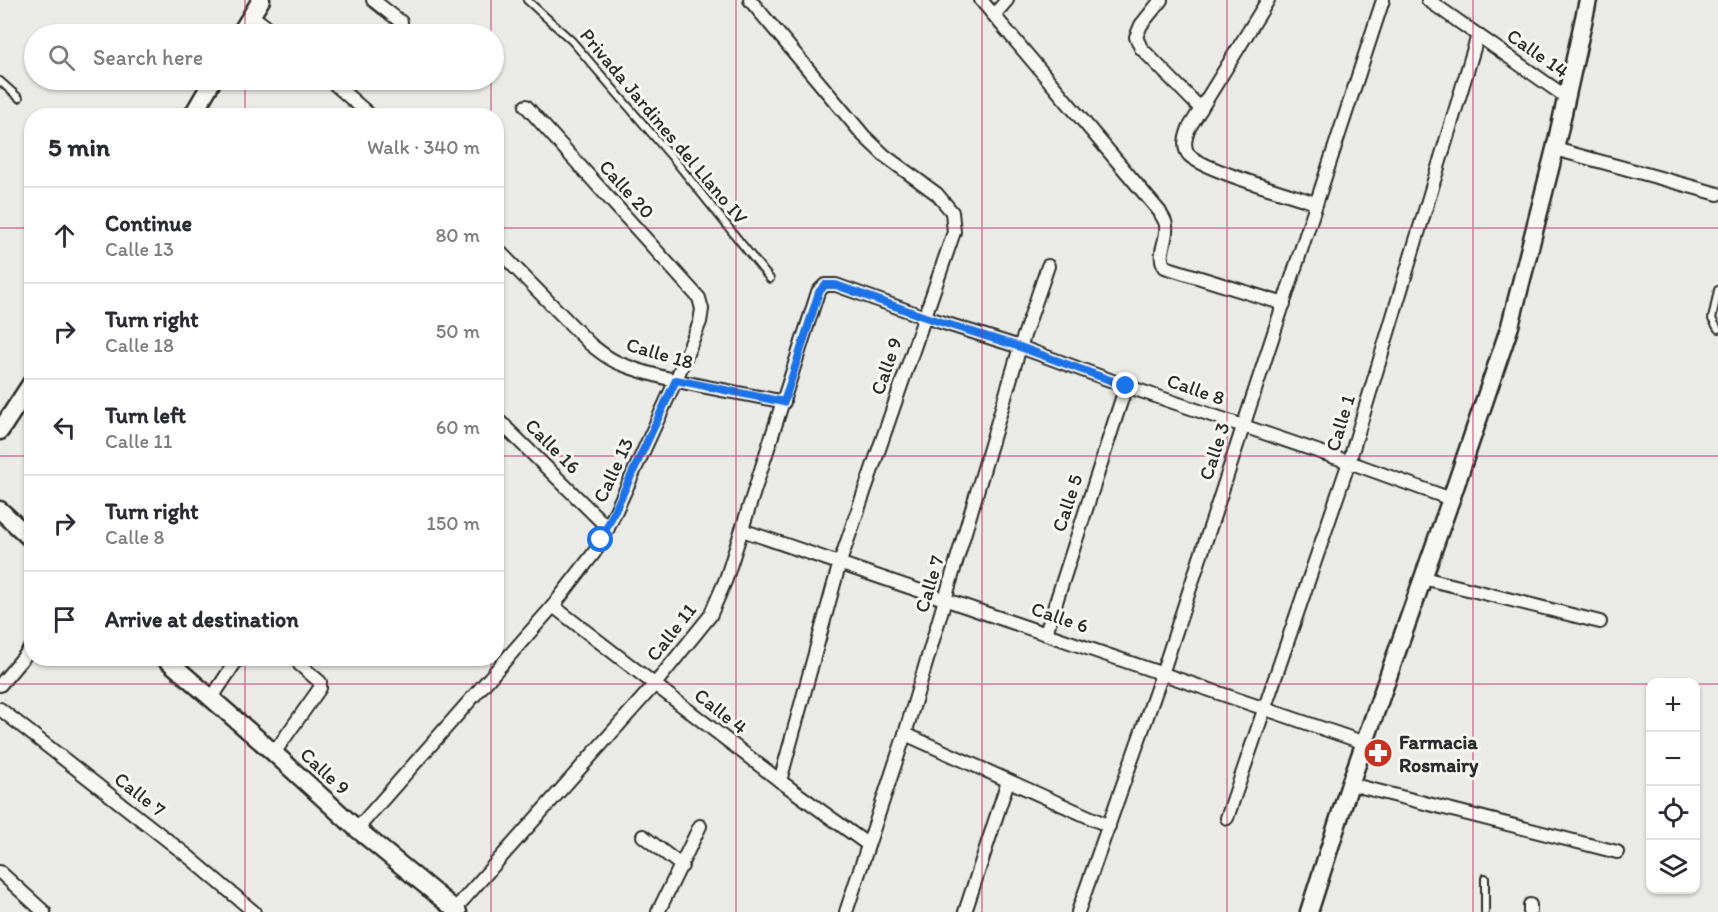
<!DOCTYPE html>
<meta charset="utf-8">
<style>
body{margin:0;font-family:Itim,sans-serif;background:#f2f2f3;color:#2b2b33}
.controls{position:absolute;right:18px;bottom:18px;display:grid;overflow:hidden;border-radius:12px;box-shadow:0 2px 4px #0004}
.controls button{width:54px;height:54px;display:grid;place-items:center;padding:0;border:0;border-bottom:2px solid #e1e1e2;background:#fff;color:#2b2b33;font:30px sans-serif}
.stop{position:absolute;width:18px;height:18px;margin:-14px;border:4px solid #1a73e8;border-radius:50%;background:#fff}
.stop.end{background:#1a73e8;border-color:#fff;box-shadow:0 2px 6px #0008}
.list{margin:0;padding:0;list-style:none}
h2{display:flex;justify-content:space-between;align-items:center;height:78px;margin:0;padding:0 24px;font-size:26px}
h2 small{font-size:20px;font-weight:400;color:#7c7c81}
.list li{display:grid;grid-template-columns:39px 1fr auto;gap:18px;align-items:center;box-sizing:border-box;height:96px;padding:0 24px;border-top:2px solid #e1e1e2}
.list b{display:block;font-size:22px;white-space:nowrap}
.list p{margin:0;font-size:20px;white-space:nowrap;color:#7c7c81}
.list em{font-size:20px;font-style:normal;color:#7c7c81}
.icon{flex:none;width:33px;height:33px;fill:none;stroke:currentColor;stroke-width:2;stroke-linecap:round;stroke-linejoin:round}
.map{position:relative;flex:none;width:1718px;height:912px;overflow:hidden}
.search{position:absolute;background:#fff;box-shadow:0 2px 4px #0004;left:24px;top:24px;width:480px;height:66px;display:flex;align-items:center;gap:15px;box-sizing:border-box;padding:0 21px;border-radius:33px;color:#7c7c81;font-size:22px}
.panel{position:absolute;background:#fff;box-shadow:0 2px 4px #0004;left:24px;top:108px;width:480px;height:558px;border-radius:24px}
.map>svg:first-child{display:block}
</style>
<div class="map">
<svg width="1718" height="912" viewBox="0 0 1718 912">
<rect width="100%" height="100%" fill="#eaeae6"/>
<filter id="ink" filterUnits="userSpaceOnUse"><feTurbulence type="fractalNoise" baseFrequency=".0167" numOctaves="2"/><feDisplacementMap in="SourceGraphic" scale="12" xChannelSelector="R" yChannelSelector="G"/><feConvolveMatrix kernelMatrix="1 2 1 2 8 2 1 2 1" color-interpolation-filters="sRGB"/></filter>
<g filter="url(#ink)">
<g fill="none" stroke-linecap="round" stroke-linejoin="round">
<g stroke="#2b2b2b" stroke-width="10">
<g id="lane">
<polyline points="527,0 572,41 676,162 770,279"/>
<polyline points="0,81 19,98"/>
<polyline points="1718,290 1712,319 1718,329"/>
<polyline points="1485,912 1485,878"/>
</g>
</g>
<g stroke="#2b2b2b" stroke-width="16">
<g id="street">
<polyline points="373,0 401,22"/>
<polyline points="750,0 864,136 885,156 937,194 952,212 954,232 840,562 780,781"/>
<path d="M981 0 1160 212C1162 217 1166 221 1166 226 1168 241 1156 254 1165 267L1284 304"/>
<polyline points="1161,0 1141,25 1136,37 1141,48 1201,109"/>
<path d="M1268 0 1189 128C1186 136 1182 147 1189 155 1203 170 1292 195 1316 203"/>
<polyline points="1428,0 1566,97"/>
<polyline points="251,15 276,34"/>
<polyline points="994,15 1007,0"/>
<polyline points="330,80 371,116"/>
<polyline points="1555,149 1718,194"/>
<path d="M496 248 590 344C599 351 609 360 621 364 669 383 733 391 784 402"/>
<polyline points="496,418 608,528"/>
<polyline points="496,439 505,426"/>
<polyline points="742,530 1365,743"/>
<polyline points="1423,578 1600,622"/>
<polyline points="553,606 780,781 867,844"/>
<polyline points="1046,633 1126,386"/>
<polyline points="0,685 32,647"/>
<polyline points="211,699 238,658"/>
<polyline points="0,709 189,857 254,912"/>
<polyline points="905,734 1109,826"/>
<polyline points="274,753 320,688 320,682 300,665 298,658"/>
<polyline points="1350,784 1617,852"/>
<polyline points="1227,818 1349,462 1478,35"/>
<polyline points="357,829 553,606 594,553 608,528 676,380 700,322 702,309 699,298 526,106"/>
<polyline points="643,836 682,866"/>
<polyline points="0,872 44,912"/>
<polyline points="455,909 655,684 710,616 726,579 818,292 825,285 836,285 925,317 1020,347 1126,386 1349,462 1451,499"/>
<polyline points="658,912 700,826"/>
<polyline points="846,912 905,734 1020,347 1048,266"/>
<polyline points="965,912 1008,781"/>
<polyline points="1078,912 1162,674 1383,0"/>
<polyline points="1530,912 1530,905"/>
</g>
</g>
<g stroke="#2b2b2b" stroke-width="21">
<g id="secondary">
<polyline points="240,34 261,0"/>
<polyline points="192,116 213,80"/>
<polyline points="0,431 32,382"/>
<polyline points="0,510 32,540"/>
<polyline points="165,658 274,753 357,829 458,912"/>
<polyline points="1309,912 1350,784 1451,499 1510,326 1555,149 1588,0"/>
</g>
</g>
<use href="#lane" stroke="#f6f6f2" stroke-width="6"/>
<use href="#street" stroke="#f6f6f2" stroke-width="12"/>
<use href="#secondary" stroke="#f6f6f2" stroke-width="16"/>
</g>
</g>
<g fill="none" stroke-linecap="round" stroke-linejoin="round" filter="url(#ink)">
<polyline stroke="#1a73e8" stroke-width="8" points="601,540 676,380 784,402 819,292 825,285 836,285 925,317 1020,347 1126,386"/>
</g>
<path fill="none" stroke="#c2185b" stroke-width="1.5" stroke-opacity="0.55" d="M245 0V34M491 0V34M736 0V912M982 0V912M1227 0V912M1473 0V912M245 80V116M491 80V116M0 228H32M496 228H1718M0 456H32M496 456H1718M245 658V912M491 658V912M0 684H1650M1696 684H1718"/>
<defs>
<g id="pharmacy-disc" transform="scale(1.5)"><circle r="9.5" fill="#c8321e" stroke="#f6f6f2"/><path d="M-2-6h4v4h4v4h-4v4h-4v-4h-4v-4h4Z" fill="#fff"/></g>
</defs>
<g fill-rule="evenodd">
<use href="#pharmacy-disc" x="1378" y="753"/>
</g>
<g text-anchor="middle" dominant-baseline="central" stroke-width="6" stroke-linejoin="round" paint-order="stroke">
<g font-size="20" fill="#2b2b2b" stroke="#f6f6f2">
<text transform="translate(1538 53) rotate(35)">Calle 14</text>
<text transform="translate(664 126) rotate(50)">Privada Jardines del Llano IV</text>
<text transform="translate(627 189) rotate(48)">Calle 20</text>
<text transform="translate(660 353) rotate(16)">Calle 18</text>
<text transform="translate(886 366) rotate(-71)">Calle 9</text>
<text transform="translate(1196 389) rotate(19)">Calle 8</text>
<text transform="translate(1340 423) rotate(-73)">Calle 1</text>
<text transform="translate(553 446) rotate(45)">Calle 16</text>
<text transform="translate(1214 451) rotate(-72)">Calle 3</text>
<text transform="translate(613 470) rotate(-65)">Calle 13</text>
<text transform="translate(1067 503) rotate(-72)">Calle 5</text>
<text transform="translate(929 584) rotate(-73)">Calle 7</text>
<text transform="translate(1060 617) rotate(19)">Calle 6</text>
<text transform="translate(671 632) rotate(-52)">Calle 11</text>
<text transform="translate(721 711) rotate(38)">Calle 4</text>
<text transform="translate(325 771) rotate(43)">Calle 9</text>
<text transform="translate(140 794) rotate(38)">Calle 7</text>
</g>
<g font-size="20" font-weight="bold" fill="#2b2b2b" stroke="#f6f6f2" text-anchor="start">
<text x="1399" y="742">Farmacia<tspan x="1399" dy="23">Rosmairy</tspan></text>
</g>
</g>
</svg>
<div class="controls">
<button>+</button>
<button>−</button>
<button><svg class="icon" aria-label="locate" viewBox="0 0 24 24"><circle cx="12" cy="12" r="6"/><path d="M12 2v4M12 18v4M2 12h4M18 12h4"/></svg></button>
<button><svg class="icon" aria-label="layers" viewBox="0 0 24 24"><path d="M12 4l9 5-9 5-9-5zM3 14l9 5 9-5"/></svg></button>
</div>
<div class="stop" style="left:601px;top:540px"></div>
<div class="stop end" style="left:1126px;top:386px"></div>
<div class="search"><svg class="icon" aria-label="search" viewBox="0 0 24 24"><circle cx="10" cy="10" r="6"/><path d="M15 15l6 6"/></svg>Search here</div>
<section class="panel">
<h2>5 min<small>Walk · 340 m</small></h2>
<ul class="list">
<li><svg class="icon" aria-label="ahead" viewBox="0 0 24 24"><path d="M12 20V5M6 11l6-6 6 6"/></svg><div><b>Continue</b><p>Calle 13</p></div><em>80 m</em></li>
<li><svg class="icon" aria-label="right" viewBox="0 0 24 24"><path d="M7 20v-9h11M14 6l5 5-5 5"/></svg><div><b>Turn right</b><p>Calle 18</p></div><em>50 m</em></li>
<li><svg class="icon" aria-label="left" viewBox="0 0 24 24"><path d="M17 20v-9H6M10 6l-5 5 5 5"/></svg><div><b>Turn left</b><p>Calle 11</p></div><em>60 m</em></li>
<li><svg class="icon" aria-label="right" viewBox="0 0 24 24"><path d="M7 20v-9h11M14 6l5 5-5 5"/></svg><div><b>Turn right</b><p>Calle 8</p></div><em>150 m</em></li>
<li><svg class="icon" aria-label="arrive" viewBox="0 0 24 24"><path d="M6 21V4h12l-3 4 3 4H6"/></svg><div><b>Arrive at destination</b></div></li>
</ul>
</section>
</div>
